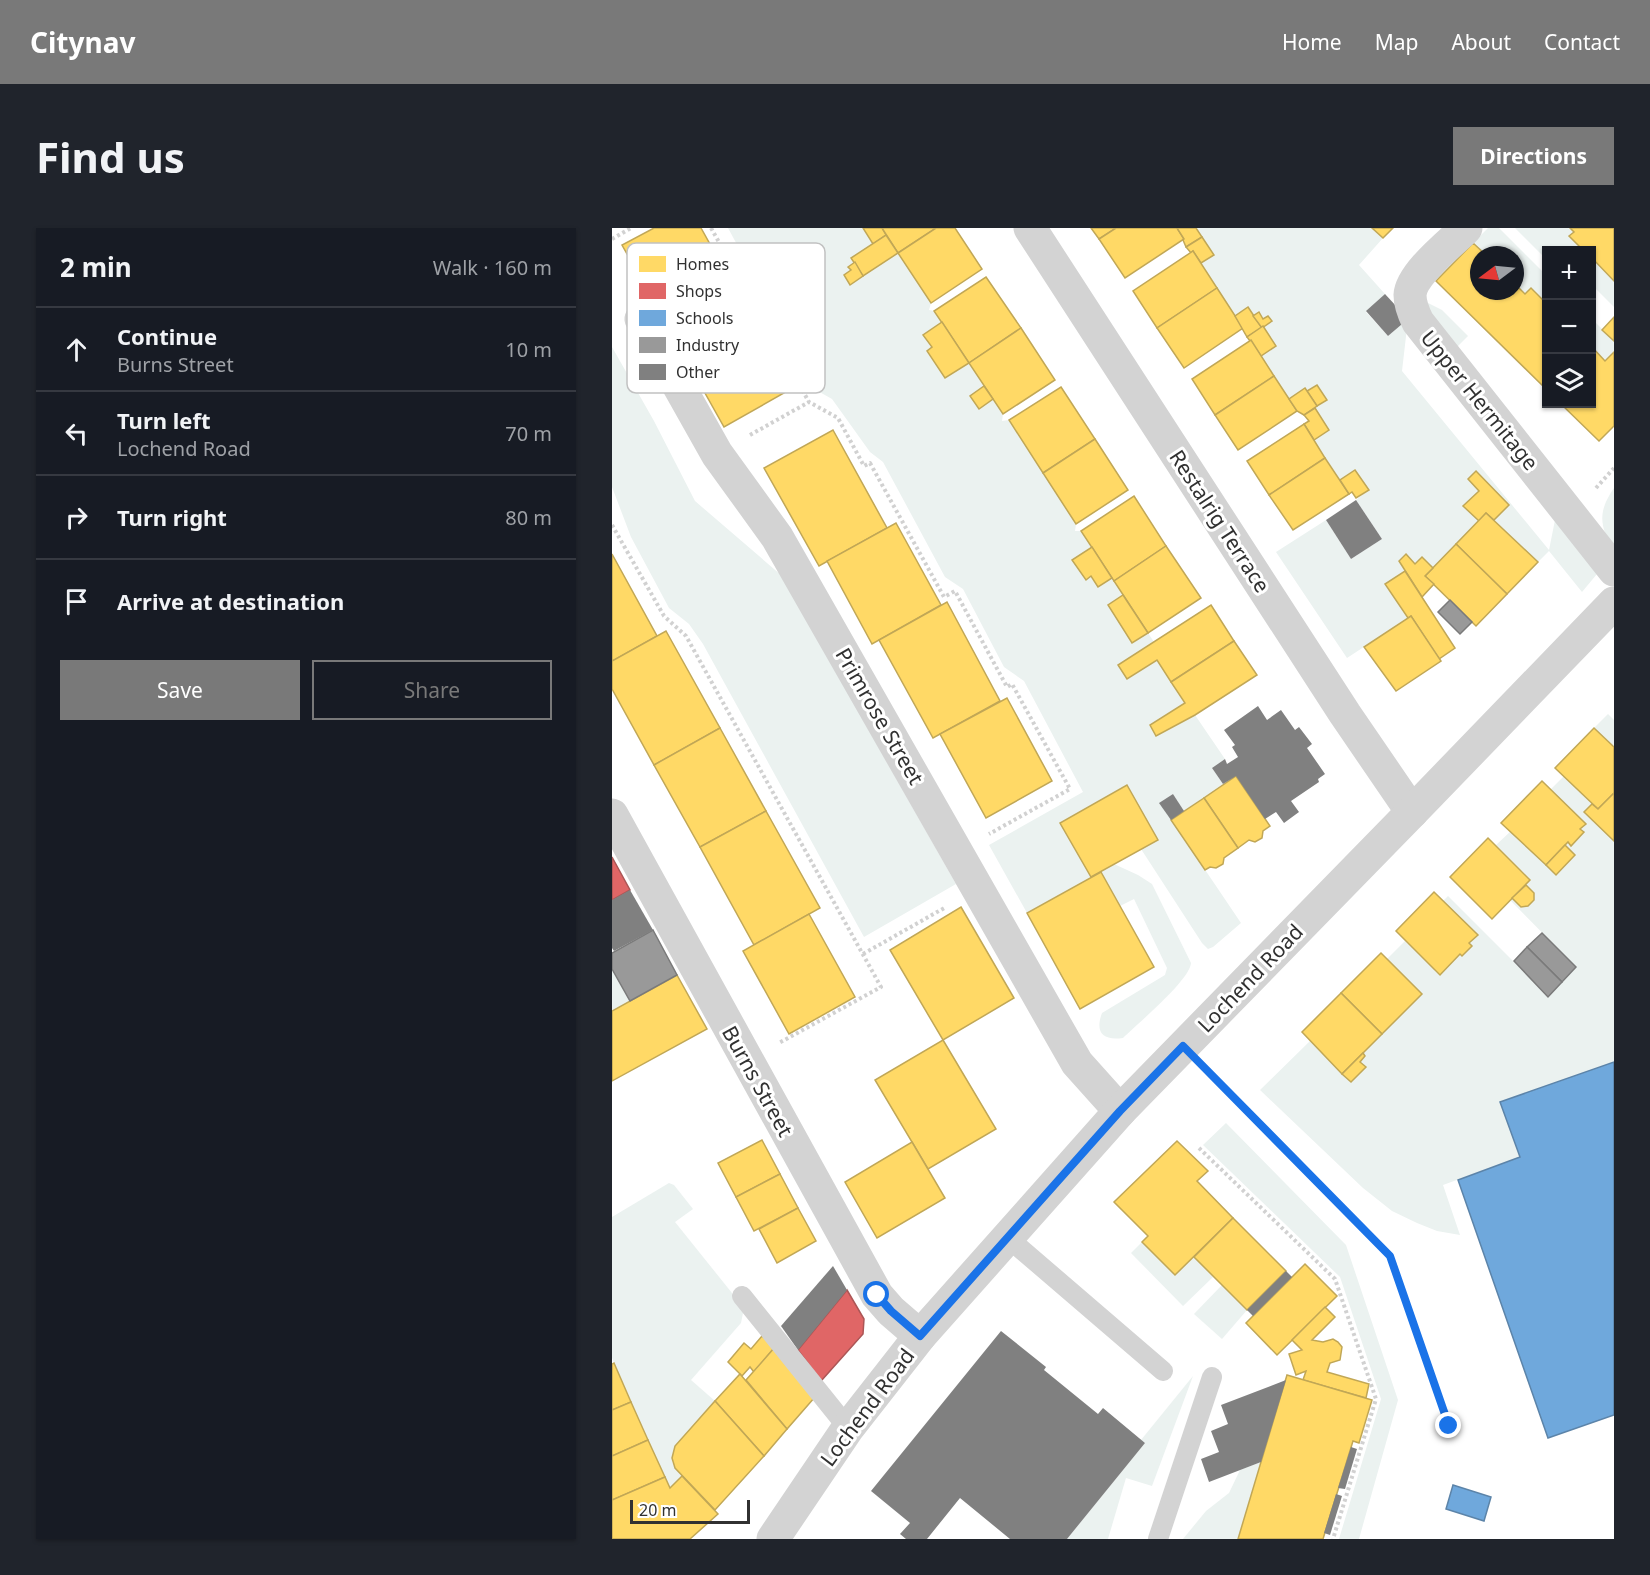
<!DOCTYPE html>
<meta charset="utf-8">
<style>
body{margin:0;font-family:"Noto Sans",sans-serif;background:#20242c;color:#f1f3f6}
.controls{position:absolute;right:18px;top:18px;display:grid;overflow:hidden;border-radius:0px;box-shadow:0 2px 4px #0004}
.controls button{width:54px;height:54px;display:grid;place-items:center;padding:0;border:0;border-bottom:2px solid #363941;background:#171b24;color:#f1f3f6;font:30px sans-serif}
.compass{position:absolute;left:858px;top:18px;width:54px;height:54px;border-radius:50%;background:#171b24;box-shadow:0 2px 4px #0004;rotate:254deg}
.scale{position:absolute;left:18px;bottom:15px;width:120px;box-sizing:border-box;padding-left:6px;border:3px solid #313131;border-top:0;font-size:16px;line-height:21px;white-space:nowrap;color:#313131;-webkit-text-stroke:4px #fff;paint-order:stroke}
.stop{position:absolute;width:18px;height:18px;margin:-14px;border:4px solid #1a73e8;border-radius:50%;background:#fff}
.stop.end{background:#1a73e8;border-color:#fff;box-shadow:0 2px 6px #0008}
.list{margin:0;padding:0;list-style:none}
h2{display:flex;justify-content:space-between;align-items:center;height:78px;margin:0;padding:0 24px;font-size:26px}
h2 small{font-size:20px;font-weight:400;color:#9ea1a6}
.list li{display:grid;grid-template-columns:39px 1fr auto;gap:18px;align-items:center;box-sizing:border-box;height:84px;padding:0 24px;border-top:2px solid #363941}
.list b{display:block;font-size:22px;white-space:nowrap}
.list p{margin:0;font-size:20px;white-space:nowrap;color:#9ea1a6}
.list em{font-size:20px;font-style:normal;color:#9ea1a6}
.actions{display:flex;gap:12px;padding:18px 24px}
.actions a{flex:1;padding:14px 0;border:2px solid #797979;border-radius:0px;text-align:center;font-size:21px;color:#797979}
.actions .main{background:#797979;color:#fff}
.icon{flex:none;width:33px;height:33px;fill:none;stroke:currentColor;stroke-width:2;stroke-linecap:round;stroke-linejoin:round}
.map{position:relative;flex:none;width:1002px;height:1311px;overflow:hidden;border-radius:0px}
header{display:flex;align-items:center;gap:36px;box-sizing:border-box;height:84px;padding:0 30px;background:#797979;color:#fff}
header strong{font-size:28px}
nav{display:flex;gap:33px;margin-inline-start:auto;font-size:21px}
.intro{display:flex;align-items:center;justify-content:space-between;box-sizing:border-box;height:144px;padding:0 36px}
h1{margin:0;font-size:42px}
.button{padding:15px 27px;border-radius:0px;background:#797979;color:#fff;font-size:21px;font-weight:700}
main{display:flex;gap:36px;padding:0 36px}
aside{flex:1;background:#171b24;border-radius:0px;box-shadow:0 2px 4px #0004}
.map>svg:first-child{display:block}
</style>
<header>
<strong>Citynav</strong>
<nav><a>Home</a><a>Map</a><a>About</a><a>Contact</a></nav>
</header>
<div class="intro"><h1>Find us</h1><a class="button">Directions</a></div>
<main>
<aside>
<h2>2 min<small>Walk · 160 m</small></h2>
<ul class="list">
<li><svg class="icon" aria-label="ahead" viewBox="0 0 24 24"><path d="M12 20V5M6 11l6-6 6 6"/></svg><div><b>Continue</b><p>Burns Street</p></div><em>10 m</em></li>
<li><svg class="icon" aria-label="left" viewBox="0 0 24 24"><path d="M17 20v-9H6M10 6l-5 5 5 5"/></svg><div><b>Turn left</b><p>Lochend Road</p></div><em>70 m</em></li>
<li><svg class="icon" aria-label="right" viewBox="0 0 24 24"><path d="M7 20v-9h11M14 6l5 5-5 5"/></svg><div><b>Turn right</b></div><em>80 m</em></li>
<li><svg class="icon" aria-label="arrive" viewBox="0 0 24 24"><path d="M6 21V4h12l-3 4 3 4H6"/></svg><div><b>Arrive at destination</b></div></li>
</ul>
<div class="actions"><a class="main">Save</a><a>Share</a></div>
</aside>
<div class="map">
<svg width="1002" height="1311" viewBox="0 0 1002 1311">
<rect width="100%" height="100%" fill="#fff"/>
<g fill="#ebf2f0">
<polygon points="116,0 251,0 261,16 239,30 243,34 237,38 239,42 232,47 238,57 286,25 319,75 317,82 322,83 330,94 311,106 320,119 315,124 333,150 357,135 372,158 358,168 367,181 381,171 391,186 390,193 397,192 464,296 463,303 469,303 480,319 461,332 474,351 479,348 486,359 500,350 511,367 496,377 520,415 536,405 542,414 506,437 516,451 545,432 573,475 538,497 544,508 583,487 613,531 600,540 611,556 572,583 561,566 548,575 629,695 601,719 596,721 590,715 529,621 545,612 515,557 448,595 479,649 415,685 377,617 471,564 412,453 392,439 351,361 333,349 271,234 258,224 220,171 204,162"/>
<polygon points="584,0 760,0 771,10 747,37 773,66 754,84 776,108 796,91 790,143 937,322 945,282 990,340 970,364 937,323 926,334 882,292 897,277 867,263 851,278 867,293 821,340 810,329 803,336 793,326 787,333 793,343 773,357 796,390 735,430 664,324 714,292 739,331 770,311 744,272 756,262 743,242 728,252 702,212 703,180 715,172 705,157 695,163 693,160 677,171 649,128 664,118 651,98 659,93 651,91 647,84 641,88 623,88 589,35 602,27"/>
<polygon points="876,0 887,0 934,47 934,75 919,60 913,66 903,56 903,27 874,27 861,15"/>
<polygon points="903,0 958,0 962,4 957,9 971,22 934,22 934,31"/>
<polygon points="980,30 1002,53 1002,79 980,57"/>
<polygon points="812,73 830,82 856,108 842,122"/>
<polygon points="980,91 1002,113 1002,124 993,133 980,119"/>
<polygon points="0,119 42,193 83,273 169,347 344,656 252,709 91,416 77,396 57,380 19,309 0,259"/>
<path d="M1002 260V325C989 299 984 286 1002 260Z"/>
<polygon points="996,486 1002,492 1002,519 982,500"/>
<polygon points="952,548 980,576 1002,613 1002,834 889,874 908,929 831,957 848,1007 825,1003 805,995 780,983 751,960 648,862 698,813 739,854 753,840 748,834 753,828 751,825 809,766 775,731 793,713 828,746 848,726 850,728 860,718 857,715 865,707 831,673 836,668 936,768 964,739 898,672 900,670 909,679 916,678 922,672 922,665 914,657 918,651 884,617 899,603 944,647 963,628 953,617 956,614 960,617 972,605 968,601 973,596 939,561"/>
<path d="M502 636 526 647 540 656 579 735C578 752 525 796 511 810 490 813 483 804 490 785L553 747 555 740 522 671 508 678 489 644Z"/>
<polygon points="0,741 18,773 0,783"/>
<polygon points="614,895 734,1017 786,1172 747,1311 727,1311 769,1171 728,1049 591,917"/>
<path d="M57 955 62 957 81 981 63 994 132 1080 129 1095 79 1152 103 1173C93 1185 58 1216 60 1232 61 1239 65 1243 70 1248L58 1260 0 1130V989Z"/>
<polygon points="530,1014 563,1047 582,1029 601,1049 571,1078 519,1025"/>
<polygon points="610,1057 635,1082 610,1111 582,1086"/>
<polygon points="581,1148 540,1258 514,1250 496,1311 455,1311 533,1215 529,1212"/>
<polygon points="649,1234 626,1311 571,1311 594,1283 617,1265 628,1242"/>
</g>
<g fill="#ffd966" stroke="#c1a756" stroke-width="1.5">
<polygon points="42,0 89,0 132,77 65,115 10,17"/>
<polygon points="251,0 270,0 274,7 261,16"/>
<polygon points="270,0 324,0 286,25"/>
<polygon points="324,0 343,0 370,41 319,75 286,25"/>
<polygon points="479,0 504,0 487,11"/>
<polygon points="504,0 565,0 572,11 513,50 487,11"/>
<polygon points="565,0 584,0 590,9 574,19 571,12 572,11"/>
<polygon points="760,0 781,0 771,10"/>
<polygon points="958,0 1002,0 1002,53 980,30 980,22 971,22 957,8 962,4"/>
<polygon points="274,7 286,25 251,48 239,30"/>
<polygon points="590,9 602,27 589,35 581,23 579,25 574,19"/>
<polygon points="861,15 874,27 867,27 867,63 903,63 903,56 913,66 919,60 934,75 934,161 824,53"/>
<polygon points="581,23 605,60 545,100 521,63"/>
<polygon points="243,34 251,48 238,57 232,47 239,42 236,39"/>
<polygon points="374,49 409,100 357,135 322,83"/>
<polygon points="605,60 631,100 572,140 545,100"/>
<polygon points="132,77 179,161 112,199 65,115"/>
<polygon points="636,79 650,100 635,109 623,88"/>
<polygon points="647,84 651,91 656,88 660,93 650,100 641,88"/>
<polygon points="1002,89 1002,113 990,102"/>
<polygon points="330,94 357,135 333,150 315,123 320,119 311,107"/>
<polygon points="651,98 664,118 649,128 635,109"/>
<polygon points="409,100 443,152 391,186 357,135"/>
<polygon points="639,112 662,148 603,187 580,151"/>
<polygon points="980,119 993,133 1002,124 1002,198 987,213 949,176 980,176"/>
<polygon points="662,148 685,183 626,222 603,187"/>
<polygon points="705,157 715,172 705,178 695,163"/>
<polygon points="372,158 381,171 367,181 358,168"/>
<polygon points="449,159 483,211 431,245 397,192"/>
<polygon points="693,160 705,178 692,187 685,183 677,171"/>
<polygon points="703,180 717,202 702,212 692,196 697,193 692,187"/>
<polygon points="692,196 713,230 657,267 635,233"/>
<polygon points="221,202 275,300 207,338 152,240"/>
<polygon points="483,211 516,262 464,296 431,245"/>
<polygon points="713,230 737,266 681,302 657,267"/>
<polygon points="743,242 757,262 744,270 740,264 737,266 728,252"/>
<polygon points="864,243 897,277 882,292 874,285 867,293 851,278 867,263 856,251"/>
<polygon points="522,268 554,318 502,353 469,303"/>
<polygon points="874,285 926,334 895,366 844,316"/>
<polygon points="284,295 329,377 260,416 215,333"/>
<polygon points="844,316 895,366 864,398 813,348"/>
<polygon points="554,318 589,370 536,405 502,353"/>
<polygon points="480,319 500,350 486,359 479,348 474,352 460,332"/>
<polygon points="0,326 45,408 0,433"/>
<polygon points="794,326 803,336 810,329 821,340 813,348 822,356 810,369 787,333"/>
<polygon points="793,343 843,420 827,431 799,388 796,390 773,356"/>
<polygon points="511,367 536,405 520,415 496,377"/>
<polygon points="335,374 388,473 321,510 267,412"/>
<polygon points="599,377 622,413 559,454 545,432 515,451 506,437"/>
<polygon points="799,388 829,433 784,463 752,419"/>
<polygon points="54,403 108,500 42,537 0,461 0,433"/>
<polygon points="622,413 645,447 583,487 544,508 538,497 573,475 559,454"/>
<polygon points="395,470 440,553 374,590 328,506"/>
<polygon points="108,500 154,583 88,619 42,537"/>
<polygon points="982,500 1002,519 1002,565 986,581 943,540"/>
<polygon points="624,548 658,598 651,603 650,610 643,614 637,612 626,620 592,570"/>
<polygon points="930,553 974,596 968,601 972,604 959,618 956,614 934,637 889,595"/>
<polygon points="515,557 546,612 479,649 448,595"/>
<polygon points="1002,565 1002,613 972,584 980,576 986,581"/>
<polygon points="592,570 626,620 612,630 611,636 604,640 598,639 593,642 559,592"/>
<polygon points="154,583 208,680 142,717 88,619"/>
<polygon points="876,610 918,652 880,691 838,649"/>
<polygon points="953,617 963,627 944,647 934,637"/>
<polygon points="489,644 542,739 468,781 415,685"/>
<polygon points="914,657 922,665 922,672 916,678 909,679 900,670"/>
<polygon points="822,664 866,707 857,715 860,718 850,728 848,726 828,747 784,703"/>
<polygon points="349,679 402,770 331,812 278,722"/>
<polygon points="197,686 243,769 177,806 131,723"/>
<polygon points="769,725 810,766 770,806 729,765"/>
<polygon points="65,747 95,801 0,853 0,783"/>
<polygon points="729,765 770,806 730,846 690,804"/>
<polygon points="331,812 384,901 316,941 263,852"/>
<polygon points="751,825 753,828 748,834 754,839 739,854 730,846"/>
<polygon points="150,912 168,946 124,969 106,935"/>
<polygon points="565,913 596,943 585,953 621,990 563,1047 530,1014 536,1008 502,974"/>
<polygon points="300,914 333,970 265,1010 233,954"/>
<polygon points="168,946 186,980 142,1003 124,969"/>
<polygon points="186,980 204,1013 165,1035 147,1001"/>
<polygon points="621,990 674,1043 635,1082 582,1029"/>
<polygon points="693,1036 725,1068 665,1127 634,1095"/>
<polygon points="713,1079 723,1089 700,1112 711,1114 721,1111 726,1114 730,1119 728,1132 718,1135 715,1144 757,1156 754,1170 691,1152 694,1143 684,1147 677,1126 690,1122 680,1112"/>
<polygon points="150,1108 163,1119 142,1144 138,1139 130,1148 116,1134 132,1115 139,1121"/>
<polygon points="163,1119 203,1169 175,1201 134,1152"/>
<polygon points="2,1135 19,1174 0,1182 0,1136"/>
<polygon points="128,1146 175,1201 152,1228 103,1173"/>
<polygon points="675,1147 760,1172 747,1215 741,1213 711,1311 626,1311"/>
<polygon points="103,1173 152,1228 103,1282 63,1240 60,1230 63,1218"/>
<polygon points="19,1174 36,1212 0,1228 0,1182"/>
<polygon points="36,1212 53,1249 0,1272 0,1228"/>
<polygon points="70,1248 106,1286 78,1311 0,1311 0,1272 53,1249 58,1260"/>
</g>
<g fill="#e06666" stroke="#ac5656" stroke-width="1.5">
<polygon points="0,629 18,662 0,672"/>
<polygon points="235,1062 252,1091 251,1106 209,1153 186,1122"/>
</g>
<g fill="#6fa8dc" stroke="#5c84a9" stroke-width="1.5">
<polygon points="1002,834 1002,1187 936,1210 846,952 908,929 888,874"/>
<polygon points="841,1257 879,1269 872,1293 834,1281"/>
</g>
<g fill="#999" stroke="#7a7a7a" stroke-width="1.5">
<polygon points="838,372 860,394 848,406 826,384"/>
<polygon points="41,702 65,747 18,773 0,741 0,725"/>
<polygon points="930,705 964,739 950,754 915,719"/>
<polygon points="915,719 950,754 936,769 902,733"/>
</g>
<g fill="#808080">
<polygon points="773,66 796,91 776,108 754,83"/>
<polygon points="744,272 770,311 739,331 714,292"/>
<polygon points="646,478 655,492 669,482 683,502 687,499 700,516 695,520 713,546 706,551 707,554 679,573 687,584 672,595 664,584 653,591 624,548 611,556 600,540 613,531 615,536 626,529 620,519 623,517 612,502"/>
<polygon points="561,566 572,583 559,592 547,575"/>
<polygon points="18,662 41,702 2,723 0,720 0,672"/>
<polygon points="221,1038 235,1062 186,1122 169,1098"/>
<polygon points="674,1043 680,1049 641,1088 635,1082"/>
<polygon points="389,1103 434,1139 432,1142 486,1186 491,1180 533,1215 455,1311 398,1311 348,1270 315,1311 294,1311 288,1306 298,1295 259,1263"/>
<polygon points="674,1152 649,1234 597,1254 589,1231 607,1224 599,1203 616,1196 609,1177"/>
<polygon points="739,1219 745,1221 733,1261 726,1260"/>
<polygon points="724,1266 730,1268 718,1307 712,1305"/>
</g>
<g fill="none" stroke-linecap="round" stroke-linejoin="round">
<g stroke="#d1d1d1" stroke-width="4" stroke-dasharray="3 3" stroke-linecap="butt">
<polyline points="99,0 197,174 226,190 252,238 258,235 332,369 343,363 395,459 400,456 458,561 377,606"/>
<polyline points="0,11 19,0"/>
<polyline points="138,207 197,174"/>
<polyline points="984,260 1002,240"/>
<polyline points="0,297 52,388 74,408 269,759 167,815"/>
<polyline points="251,726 334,679"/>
<polyline points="598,844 779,1028 837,1198"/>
<polyline points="587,920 723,1051 764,1171 721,1311"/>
</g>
<g stroke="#d3d3d3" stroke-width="20">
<polyline points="395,1009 551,1143"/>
<polyline points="130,1068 236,1200"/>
<polyline points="546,1311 600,1149"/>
</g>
<g stroke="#d3d3d3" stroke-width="33">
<polyline points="418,0 733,486 800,584"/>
<path d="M854 0C839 15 799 46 798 67 798 77 802 86 806 94L1002 342"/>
<polyline points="29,91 105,226 165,309 465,835 508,883"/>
<polyline points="0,587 265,1067 279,1083 308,1108"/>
</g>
<polyline stroke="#d3d3d3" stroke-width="33" points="161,1311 236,1200 308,1108 508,883 800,584 1002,375"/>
</g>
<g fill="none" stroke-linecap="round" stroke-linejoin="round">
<polyline stroke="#1a73e8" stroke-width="8" points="265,1067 279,1083 308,1108 508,883 571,818 778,1028 837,1198"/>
</g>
<g text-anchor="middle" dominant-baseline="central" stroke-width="6" stroke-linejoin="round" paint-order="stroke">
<g font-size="21" fill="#313131" stroke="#fff">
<text transform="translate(868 172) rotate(51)">Upper Hermitage</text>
<text transform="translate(608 293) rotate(57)">Restalrig Terrace</text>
<text transform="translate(268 488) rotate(60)">Primrose Street</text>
<text transform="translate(638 750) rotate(-46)">Lochend Road</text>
<text transform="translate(146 853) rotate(61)">Burns Street</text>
<text transform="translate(255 1179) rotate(-53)">Lochend Road</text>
</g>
</g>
<rect x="15" y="15" width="198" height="150" rx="9" fill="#fff" stroke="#c1c1c1" stroke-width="1.5"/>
<rect x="27" y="28" width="27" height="16" fill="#ffd966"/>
<rect x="27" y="55" width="27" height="16" fill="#e06666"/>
<rect x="27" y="82" width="27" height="16" fill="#6fa8dc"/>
<rect x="27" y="109" width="27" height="16" fill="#999"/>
<rect x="27" y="136" width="27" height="16" fill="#808080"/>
<g font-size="16" fill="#313131">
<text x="64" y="42">Homes</text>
<text x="64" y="69">Shops</text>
<text x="64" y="96">Schools</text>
<text x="64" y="123">Industry</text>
<text x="64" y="150">Other</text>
</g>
</svg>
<div class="controls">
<button>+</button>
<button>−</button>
<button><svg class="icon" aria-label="layers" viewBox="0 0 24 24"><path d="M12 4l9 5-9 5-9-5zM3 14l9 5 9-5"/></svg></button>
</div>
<svg class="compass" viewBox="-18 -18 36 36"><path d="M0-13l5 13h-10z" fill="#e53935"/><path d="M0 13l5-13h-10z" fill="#9ea1a6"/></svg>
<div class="scale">20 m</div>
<div class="stop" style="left:265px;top:1067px"></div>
<div class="stop end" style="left:837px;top:1198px"></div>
</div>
</main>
